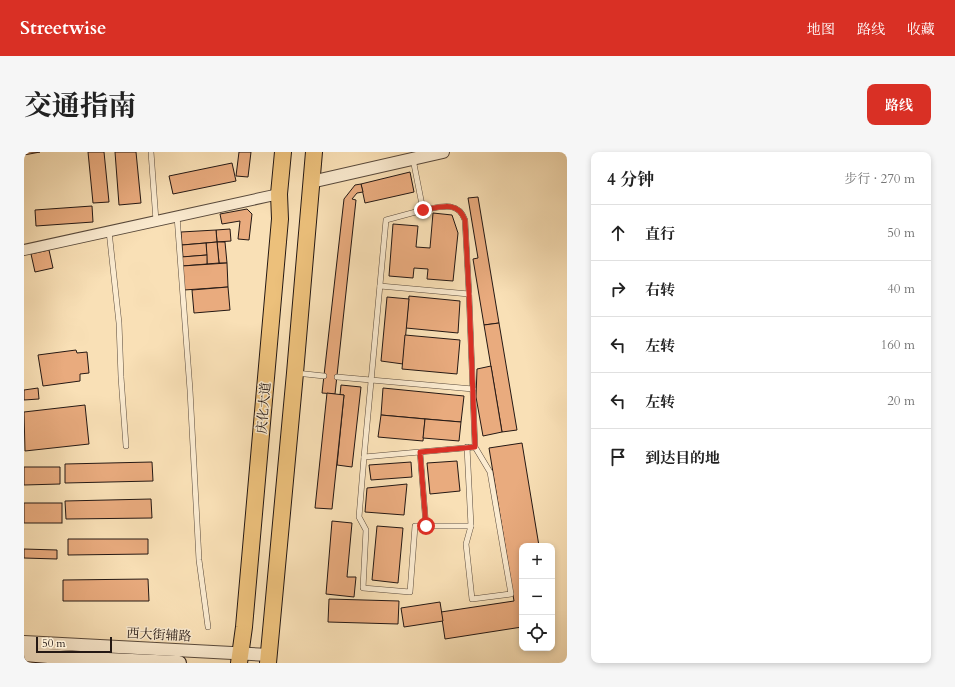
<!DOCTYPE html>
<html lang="zh">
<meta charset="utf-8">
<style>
body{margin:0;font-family:Cardo,"Noto Serif SC",serif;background:#f6f6f6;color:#222}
.controls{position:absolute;right:12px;bottom:12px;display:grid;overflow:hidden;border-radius:8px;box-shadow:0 2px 6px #0003}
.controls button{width:36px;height:36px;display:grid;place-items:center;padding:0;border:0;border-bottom:1px solid #e0e0e0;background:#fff;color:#222;font:20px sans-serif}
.scale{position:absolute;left:12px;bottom:10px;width:76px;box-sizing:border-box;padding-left:4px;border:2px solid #241814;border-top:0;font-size:11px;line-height:14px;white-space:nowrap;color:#241814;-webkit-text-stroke:3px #fbebd0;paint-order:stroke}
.stop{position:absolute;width:12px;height:12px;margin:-9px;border:3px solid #d93025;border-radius:50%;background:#fff}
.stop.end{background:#d93025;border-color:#fff;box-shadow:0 1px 4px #0008}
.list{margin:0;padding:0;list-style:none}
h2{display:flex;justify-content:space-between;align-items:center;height:52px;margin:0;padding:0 16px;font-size:17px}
h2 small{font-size:13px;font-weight:400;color:#767676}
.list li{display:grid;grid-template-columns:26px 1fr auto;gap:12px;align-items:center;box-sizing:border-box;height:56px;padding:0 16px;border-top:1px solid #e0e0e0}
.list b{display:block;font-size:15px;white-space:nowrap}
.list em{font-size:13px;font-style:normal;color:#767676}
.icon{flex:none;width:22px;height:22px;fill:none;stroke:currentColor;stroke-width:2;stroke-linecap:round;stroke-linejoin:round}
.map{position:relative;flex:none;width:543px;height:511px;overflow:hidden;border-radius:8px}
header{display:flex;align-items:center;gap:24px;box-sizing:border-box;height:56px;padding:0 20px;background:#d93025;color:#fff}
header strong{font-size:19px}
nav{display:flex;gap:22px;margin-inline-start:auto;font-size:14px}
.intro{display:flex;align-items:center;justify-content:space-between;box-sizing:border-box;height:96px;padding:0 24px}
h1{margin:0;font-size:28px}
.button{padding:10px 18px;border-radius:8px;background:#d93025;color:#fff;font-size:14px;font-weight:700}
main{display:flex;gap:24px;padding:0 24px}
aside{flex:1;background:#fff;border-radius:8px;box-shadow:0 2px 6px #0003}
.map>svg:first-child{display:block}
</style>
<header>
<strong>Streetwise</strong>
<nav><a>地图</a><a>路线</a><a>收藏</a></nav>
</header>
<div class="intro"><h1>交通指南</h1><a class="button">路线</a></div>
<main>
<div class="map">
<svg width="543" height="511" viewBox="0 0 543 511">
<rect width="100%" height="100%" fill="#f9e0b6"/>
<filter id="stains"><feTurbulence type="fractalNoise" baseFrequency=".005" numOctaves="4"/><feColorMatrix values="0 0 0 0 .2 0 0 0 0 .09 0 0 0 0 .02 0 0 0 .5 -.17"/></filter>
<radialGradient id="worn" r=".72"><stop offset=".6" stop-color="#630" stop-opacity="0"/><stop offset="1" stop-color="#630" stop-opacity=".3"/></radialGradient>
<g fill="#e9ab7e" stroke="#241814">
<polygon points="0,0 16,0 0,3"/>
<polygon points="64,0 80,0 85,50 69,51"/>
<polygon points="91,0 112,0 117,51 95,53"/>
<polygon points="215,0 227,0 224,25 212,24"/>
<polygon points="208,11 212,29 149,42 145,24"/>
<polygon points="386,20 390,40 341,51 337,32"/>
<polygon points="337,32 339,40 333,41 328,47 332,48 311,242 298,241 320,47 331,33"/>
<polygon points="454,45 475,171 460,173 449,107 454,106 444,46"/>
<polygon points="68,54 69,70 12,74 11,58"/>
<polygon points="223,57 228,62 225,88 214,87 216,69 198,72 196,62"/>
<polygon points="409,61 428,63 434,81 429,129 403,127 404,117 390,116 389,126 365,124 369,72 394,74 392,95 406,96"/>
<polygon points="206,77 207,89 193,90 192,78"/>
<polygon points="192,78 193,90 158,93 157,80"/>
<polygon points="193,90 201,90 203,111 195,111"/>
<polygon points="193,90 195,111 183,112 182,91"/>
<polygon points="182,91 183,103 159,105 158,93"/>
<polygon points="25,98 29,116 11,120 7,102"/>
<polygon points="183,103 183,112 158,114 157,105"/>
<polygon points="203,111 204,135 160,138 158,114"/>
<polygon points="204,135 206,158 170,161 168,138"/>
<polygon points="385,144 436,149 434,181 382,176"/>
<polygon points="363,145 385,147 379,212 357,209"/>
<polygon points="475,171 493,278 478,280 460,173"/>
<polygon points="381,183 436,188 433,222 378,217"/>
<polygon points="52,198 53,201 63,200 65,221 56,222 56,229 19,234 14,203"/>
<polygon points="467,214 478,280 459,284 452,245 453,217"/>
<polygon points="317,233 337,235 328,315 313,313 320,243 316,243"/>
<polygon points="14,236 15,247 0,248 0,238"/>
<polygon points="359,236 440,244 437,270 357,263"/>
<polygon points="303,241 320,243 308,357 291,356"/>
<polygon points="61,253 65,292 1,299 0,260"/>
<polygon points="357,263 401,267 399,289 354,285"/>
<polygon points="401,267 437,270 435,289 399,286"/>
<polygon points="498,291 515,394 498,394 498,475 421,487 417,460 490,449 465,296"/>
<polygon points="433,309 436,339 406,342 403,311"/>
<polygon points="128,310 129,329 41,331 41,312"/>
<polygon points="387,310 388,325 347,328 345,313"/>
<polygon points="0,315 36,315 36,332 0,333"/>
<polygon points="383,332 380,363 341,360 343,336"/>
<polygon points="127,347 128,366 42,367 41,349"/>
<rect x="0" y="351" width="38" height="20"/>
<polygon points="308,369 328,371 323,425 332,425 330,445 302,442"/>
<polygon points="353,374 379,376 374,431 348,428"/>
<polygon points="44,387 124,387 124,402 44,403"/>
<polygon points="0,397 33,398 33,407 0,406"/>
<polygon points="124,427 125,449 39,449 39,428"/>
<polygon points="305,447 375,449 374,472 304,470"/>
<polygon points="416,450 419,469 380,475 377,456"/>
</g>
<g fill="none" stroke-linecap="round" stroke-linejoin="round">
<g stroke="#594a3c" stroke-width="6">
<g id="service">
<polyline points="127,0 132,69"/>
<polyline points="389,7 399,58 362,68 340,305 451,295"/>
<path d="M399 58C415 55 434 48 441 68L445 142 451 295 466 320 487 442 448 447 442 392 447 374 443 295"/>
<polyline points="153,64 166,238 175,408 184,475"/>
<polyline points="85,79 95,171 97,225 102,294"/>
<polyline points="356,134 445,142"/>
<polyline points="272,221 300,224"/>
<polyline points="313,225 449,237"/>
<polyline points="396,300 402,374"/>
<polyline points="340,305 335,365 342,378 339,436 386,440 391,374 447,374"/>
</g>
</g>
<g stroke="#594a3c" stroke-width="12">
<polyline id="minor" points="0,98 255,42"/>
</g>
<g stroke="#594a3c" stroke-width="14">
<g id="tertiary">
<polyline points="287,30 419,0"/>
<polyline points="0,490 245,503"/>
</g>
</g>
<g stroke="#241814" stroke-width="16">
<polyline id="secondary" points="0,502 60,507 155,511"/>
</g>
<g stroke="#241814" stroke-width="18">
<g id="trunk">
<polyline points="215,511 220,475 256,67 255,42 259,0"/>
<polyline points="244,511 271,221 290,0"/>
</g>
</g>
<use href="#service" stroke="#fbebd0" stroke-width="5"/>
<use href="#minor" stroke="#fbebd0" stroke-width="10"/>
<use href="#tertiary" stroke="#fbebd0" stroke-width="12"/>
<use href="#secondary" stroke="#fbebd0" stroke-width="14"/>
<use href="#trunk" stroke="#ecc07b" stroke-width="16"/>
</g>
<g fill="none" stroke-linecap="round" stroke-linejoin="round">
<path stroke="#d93025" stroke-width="5" d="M399 58C416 55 434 48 441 68L445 142 451 295 396 300 402 374"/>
</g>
<g text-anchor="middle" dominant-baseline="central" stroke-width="3" stroke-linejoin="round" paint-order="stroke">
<g font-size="13" fill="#241814" stroke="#fbebd0">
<text transform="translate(240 256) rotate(-85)">庆化大道</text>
<text transform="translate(135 483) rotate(3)">西大街辅路</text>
</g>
</g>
<rect width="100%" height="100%" filter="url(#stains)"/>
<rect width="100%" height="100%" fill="url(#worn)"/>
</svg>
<div class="controls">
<button>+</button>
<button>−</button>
<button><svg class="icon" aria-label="locate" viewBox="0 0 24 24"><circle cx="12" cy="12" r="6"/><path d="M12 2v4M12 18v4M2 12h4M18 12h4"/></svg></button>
</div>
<div class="scale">50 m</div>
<div class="stop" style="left:402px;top:374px"></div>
<div class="stop end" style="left:399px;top:58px"></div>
</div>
<aside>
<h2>4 分钟<small>步行 · 270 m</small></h2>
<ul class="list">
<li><svg class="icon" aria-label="ahead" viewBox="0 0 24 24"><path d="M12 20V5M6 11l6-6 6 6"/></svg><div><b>直行</b></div><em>50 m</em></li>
<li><svg class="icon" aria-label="right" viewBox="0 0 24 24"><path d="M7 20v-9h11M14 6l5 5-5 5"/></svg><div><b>右转</b></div><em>40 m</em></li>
<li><svg class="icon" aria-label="left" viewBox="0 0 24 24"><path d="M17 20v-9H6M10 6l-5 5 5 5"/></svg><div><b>左转</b></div><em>160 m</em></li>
<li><svg class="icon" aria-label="left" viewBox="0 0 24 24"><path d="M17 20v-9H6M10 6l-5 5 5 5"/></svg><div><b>左转</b></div><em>20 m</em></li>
<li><svg class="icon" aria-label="arrive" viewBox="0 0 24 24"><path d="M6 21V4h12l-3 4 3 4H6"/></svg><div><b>到达目的地</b></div></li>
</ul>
</aside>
</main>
